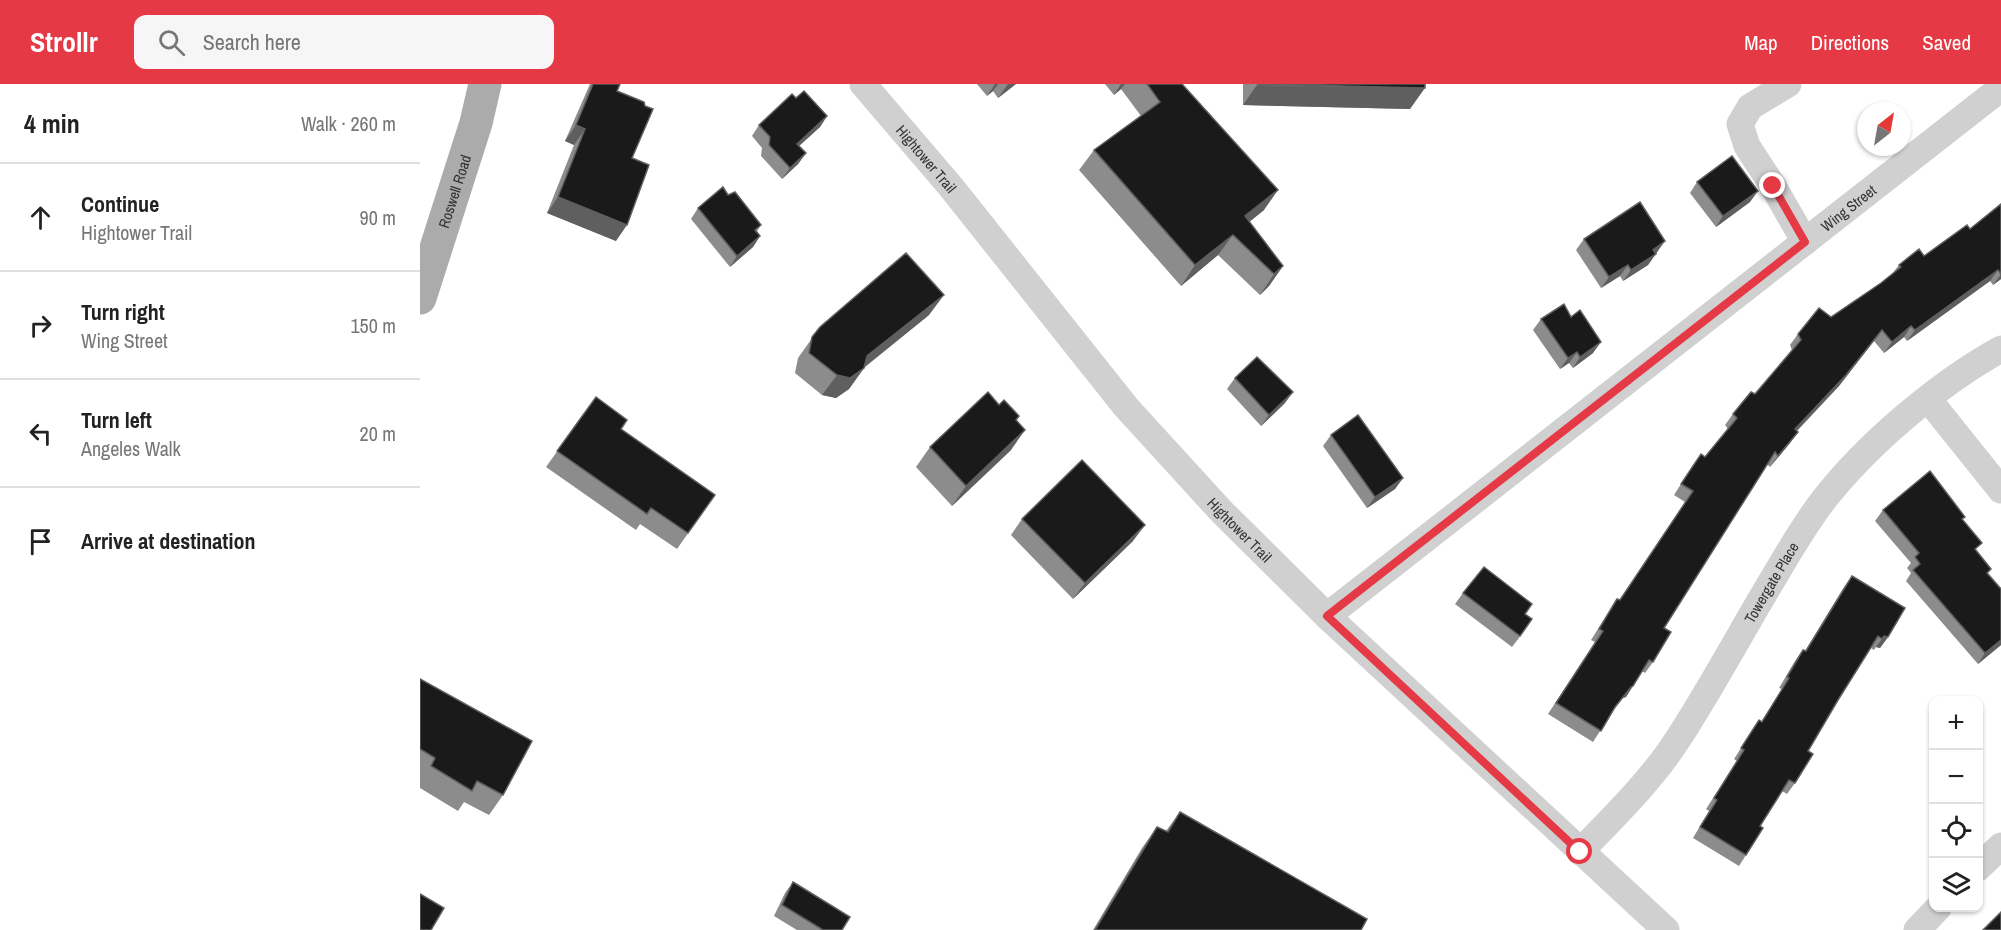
<!DOCTYPE html>
<meta charset="utf-8">
<style>
body{margin:0;font-family:"Archivo Narrow",sans-serif;background:#f6f6f6;color:#222}
.controls{position:absolute;right:18px;bottom:18px;display:grid;overflow:hidden;border-radius:12px;box-shadow:0 2px 4px #0004}
.controls button{width:54px;height:54px;display:grid;place-items:center;padding:0;border:0;border-bottom:2px solid #e0e0e0;background:#fff;color:#222;font:30px sans-serif}
.compass{position:absolute;left:1437px;top:18px;width:54px;height:54px;border-radius:50%;background:#fff;box-shadow:0 2px 4px #0004;rotate:31deg}
.stop{position:absolute;width:18px;height:18px;margin:-14px;border:4px solid #e63946;border-radius:50%;background:#fff}
.stop.end{background:#e63946;border-color:#fff;box-shadow:0 2px 6px #0008}
.list{margin:0;padding:0;list-style:none}
h2{display:flex;justify-content:space-between;align-items:center;height:78px;margin:0;padding:0 24px;font-size:26px}
h2 small{font-size:20px;font-weight:400;color:#767676}
.list li{display:grid;grid-template-columns:39px 1fr auto;gap:18px;align-items:center;box-sizing:border-box;height:108px;padding:0 24px;border-top:2px solid #e0e0e0}
.list b{display:block;font-size:22px;white-space:nowrap}
.list p{margin:0;font-size:20px;white-space:nowrap;color:#767676}
.list em{font-size:20px;font-style:normal;color:#767676}
.icon{flex:none;width:33px;height:33px;fill:none;stroke:currentColor;stroke-width:2;stroke-linecap:round;stroke-linejoin:round}
.map{position:relative;flex:none;width:1581px;height:846px;overflow:hidden}
header{display:flex;align-items:center;gap:36px;box-sizing:border-box;height:84px;padding:0 30px;background:#e63946;color:#fff}
header strong{font-size:28px}
nav{display:flex;gap:33px;margin-inline-start:auto;font-size:21px}
.search{width:420px;height:54px;background:#f6f6f6;display:flex;align-items:center;gap:15px;box-sizing:border-box;padding:0 21px;border-radius:12px;color:#767676;font-size:22px}
main{display:flex}
aside{flex:1;background:#fff}
.map>svg:first-child{display:block}
</style>
<header>
<strong>Strollr</strong>
<div class="search"><svg class="icon" aria-label="search" viewBox="0 0 24 24"><circle cx="10" cy="10" r="6"/><path d="M15 15l6 6"/></svg>Search here</div>
<nav><a>Map</a><a>Directions</a><a>Saved</a></nav>
</header>
<main>
<aside>
<h2>4 min<small>Walk · 260 m</small></h2>
<ul class="list">
<li><svg class="icon" aria-label="ahead" viewBox="0 0 24 24"><path d="M12 20V5M6 11l6-6 6 6"/></svg><div><b>Continue</b><p>Hightower Trail</p></div><em>90 m</em></li>
<li><svg class="icon" aria-label="right" viewBox="0 0 24 24"><path d="M7 20v-9h11M14 6l5 5-5 5"/></svg><div><b>Turn right</b><p>Wing Street</p></div><em>150 m</em></li>
<li><svg class="icon" aria-label="left" viewBox="0 0 24 24"><path d="M17 20v-9H6M10 6l-5 5 5 5"/></svg><div><b>Turn left</b><p>Angeles Walk</p></div><em>20 m</em></li>
<li><svg class="icon" aria-label="arrive" viewBox="0 0 24 24"><path d="M6 21V4h12l-3 4 3 4H6"/></svg><div><b>Arrive at destination</b></div></li>
</ul>
</aside>
<div class="map">
<svg width="1581" height="846" viewBox="0 0 1581 846">
<rect width="100%" height="100%" fill="#fff"/>
<g fill="none" stroke-linecap="round" stroke-linejoin="round">
<g stroke="#d0d0d0" stroke-width="27">
<path id="s1" d="M443 0 531 103 706 323 802 428 907 532 1246 846"/>
<polyline points="1368,0 1330,23 1320,40 1327,62 1353,102 1385,158"/>
<polyline points="1508,315 1581,406"/>
<path id="s2" d="M907 532 1581 4"/>
<path id="s3" d="M1160 768C1194 732 1231 697 1258 655 1291 604 1320 550 1351 498 1367 471 1383 443 1402 418 1446 361 1519 299 1581 265"/>
<polyline points="1558,784 1581,762"/>
<polyline points="1497,846 1518,824"/>
</g>
<path stroke="#ababab" stroke-width="33" id="s4" d="M0 214 56 39 65 0"/>
</g>
<g fill="#8c8c8c">
<polygon points="170,0 200,0 197,7 212,74 196,157 127,129 154,61 145,57"/>
<polygon points="557,0 596,0 578,14 573,7 567,12"/>
<polygon points="685,0 762,0 844,126 829,138 863,182 849,202 840,211 798,171 761,202 659,86 674,66 721,32 701,5 694,11"/>
<polygon points="823,0 1005,0 990,25 823,21"/>
<polygon points="407,32 400,43 379,62 386,69 378,80 362,95 341,72 342,64 332,52 339,41"/>
<polygon points="1277,98 1330,118 1296,143 1270,109"/>
<polygon points="308,111 341,141 337,147 340,152 333,163 310,183 271,135 278,124"/>
<polygon points="1581,120 1581,195 1573,201 1570,197 1487,257 1484,253 1464,269 1454,257 1419,302 1377,347 1370,359 1350,383 1347,380 1244,544 1233,578 1225,589 1222,587 1206,613 1203,614 1193,627 1173,658 1128,630 1175,558 1171,556 1190,526 1197,515 1200,516 1265,418 1254,411 1273,381 1281,370 1285,373 1308,345 1305,341 1313,330 1335,310 1372,266 1370,261 1378,250 1411,233 1461,199 1472,190 1479,181 1504,172 1550,145"/>
<polygon points="1164,155 1237,168 1228,181 1203,197 1200,192 1181,204 1156,166"/>
<polygon points="509,231 444,284 429,305 416,314 402,311 375,289 378,274 400,243"/>
<polygon points="1121,235 1173,269 1153,284 1149,279 1140,285 1113,246"/>
<polygon points="815,294 865,319 841,342 807,305"/>
<polygon points="176,313 201,345 295,411 257,465 220,440 216,446 126,383"/>
<polygon points="579,321 596,336 591,366 532,422 496,383 510,363"/>
<polygon points="911,351 983,394 975,405 947,424 903,362"/>
<polygon points="1463,426 1543,436 1556,467 1571,485 1568,489 1581,505 1581,561 1558,580 1486,497 1491,489 1487,484 1491,479 1455,437"/>
<polygon points="602,435 713,457 653,515 591,451"/>
<polygon points="1432,492 1468,553 1460,564 1456,563 1454,566 1451,564 1418,616 1388,667 1375,699 1367,710 1362,707 1340,742 1326,771 1319,782 1273,754 1289,727 1286,725 1317,677 1314,675 1339,636 1341,638 1362,605 1359,604 1375,577 1383,566 1385,567 1424,503"/>
<polygon points="1043,509 1105,530 1105,546 1092,563 1035,520"/>
<polygon points="0,595 83,711 69,731 44,718 38,727 0,704"/>
<polygon points="760,728 941,846 673,846 722,764 737,743 746,747"/>
<polygon points="373,798 422,846 377,846 354,832 365,809"/>
</g>
<g fill="#5f5f5f">
<polygon points="575,0 578,0 573,7 567,12"/>
<polygon points="588,0 596,0 578,14"/>
<polygon points="701,0 705,0 701,5 694,11"/>
<polygon points="837,1 1005,4 990,25 823,21"/>
<polygon points="407,32 400,43 369,71 377,60"/>
<polygon points="156,41 165,45 154,61 145,57"/>
<polygon points="386,69 378,80 362,95 370,84"/>
<polygon points="858,106 844,126 812,152 798,171 761,202 775,181 825,132"/>
<polygon points="1338,107 1330,118 1296,143 1303,132"/>
<polygon points="138,113 207,141 196,157 127,129"/>
<polygon points="340,152 333,163 310,183 317,172"/>
<polygon points="1245,157 1228,181 1203,197 1211,186 1233,166"/>
<polygon points="1208,181 1200,192 1181,204 1189,193"/>
<polygon points="863,182 849,202 840,211 854,190"/>
<polygon points="1578,186 1570,197 1487,257 1495,246"/>
<polygon points="1581,190 1581,195 1573,201"/>
<polygon points="524,211 509,231 438,288 444,284 429,305 416,314 402,311 417,291 447,272"/>
<polygon points="1491,242 1484,253 1464,269 1472,258"/>
<polygon points="1462,246 1419,302 1368,356 1375,345"/>
<polygon points="1181,258 1173,269 1153,284 1160,273"/>
<polygon points="1157,268 1149,279 1140,285 1148,274"/>
<polygon points="873,308 865,319 841,342 849,331"/>
<polygon points="605,346 591,366 532,422 546,402"/>
<polygon points="1378,348 1370,359 1350,383 1358,372"/>
<polygon points="983,394 975,405 947,424 955,413"/>
<polygon points="725,441 713,457 653,515 665,499"/>
<polygon points="1464,552 1468,553 1460,564 1456,563"/>
<polygon points="1581,556 1581,561 1558,580 1565,569"/>
<polygon points="1213,602 1206,613 1203,614 1211,603"/>
</g>
<g fill="#1a1a1a" stroke="#5f5f5f" stroke-width="1.5">
<polygon points="173,0 200,0 197,7 224,18 225,22 233,25 212,74 229,81 207,141 138,113 165,45 156,41"/>
<polygon points="727,0 762,0 858,106 825,132 863,182 854,190 813,151 775,181 674,66 740,18"/>
<polygon points="837,0 1005,0 1005,4"/>
<polygon points="384,7 407,32 377,60 386,69 370,84 349,61 350,53 339,41 372,10 376,14"/>
<polygon points="1312,72 1338,107 1303,132 1277,98"/>
<polygon points="303,103 308,111 315,108 341,141 335,146 340,152 317,172 278,124"/>
<polygon points="1220,118 1245,157 1233,166 1236,170 1211,186 1208,181 1189,193 1164,155"/>
<polygon points="1581,120 1581,190 1578,186 1495,246 1491,242 1472,258 1462,246 1426,291 1375,345 1378,348 1358,372 1355,368 1244,544 1251,548 1233,578 1229,576 1213,602 1211,603 1195,623 1181,647 1136,619 1183,547 1179,545 1197,515 1200,516 1273,407 1261,400 1281,370 1285,373 1317,334 1313,330 1331,308 1335,310 1381,256 1378,250 1399,224 1411,233 1461,199 1481,183 1479,181 1499,165 1504,172 1547,141 1550,145"/>
<polygon points="486,169 524,211 447,272 444,284 430,294 417,291 389,269 392,253 400,243"/>
<polygon points="1144,220 1151,233 1160,226 1181,258 1160,273 1157,268 1148,274 1121,235"/>
<polygon points="837,273 873,308 849,331 815,294"/>
<polygon points="568,308 579,321 584,316 599,332 596,336 605,346 546,402 510,363"/>
<polygon points="176,313 207,336 201,345 295,411 268,449 231,424 227,430 137,367"/>
<polygon points="938,331 983,394 955,413 911,351"/>
<polygon points="662,376 725,441 665,499 602,435"/>
<polygon points="1510,387 1545,433 1542,435 1562,459 1555,465 1571,485 1567,489 1581,505 1581,556 1565,569 1493,486 1500,480 1495,473 1499,469 1463,426"/>
<polygon points="1064,483 1112,520 1105,530 1112,535 1100,552 1043,509"/>
<polygon points="1432,492 1485,524 1468,553 1464,552 1462,555 1458,552 1418,616 1388,667 1393,670 1375,699 1369,696 1340,742 1343,744 1326,771 1280,743 1297,716 1294,714 1324,666 1321,664 1339,636 1342,638 1369,594 1367,593 1383,566 1386,567"/>
<polygon points="0,595 112,657 83,711 57,697 52,707 11,682 15,674 0,665"/>
<polygon points="760,728 947,835 941,846 675,846 737,743 748,748"/>
<polygon points="373,798 430,833 422,846 403,846 362,821"/>
<polygon points="0,810 24,824 11,846 0,846"/>
<polygon points="1581,828 1581,846 1563,846"/>
</g>
<g fill="none" stroke-linecap="round" stroke-linejoin="round">
<polyline stroke="#e63946" stroke-width="8" points="1160,768 907,532 1385,158 1353,102"/>
</g>
<g text-anchor="middle" dominant-baseline="central" stroke-width="6" stroke-linejoin="round" paint-order="stroke">
<g font-size="15" fill="#333" stroke="#fff">
<text stroke="none"><textPath href="#s1" startOffset="98">Hightower Trail</textPath></text>
<text stroke="none"><textPath href="#s4" startOffset="112">Roswell Road</textPath></text>
<text stroke="none"><textPath href="#s2" startOffset="662">Wing Street</textPath></text>
<text stroke="none"><textPath href="#s1" startOffset="584">Hightower Trail</textPath></text>
<text stroke="none"><textPath href="#s3" startOffset="332">Towergate Place</textPath></text>
</g>
</g>
</svg>
<div class="controls">
<button>+</button>
<button>−</button>
<button><svg class="icon" aria-label="locate" viewBox="0 0 24 24"><circle cx="12" cy="12" r="6"/><path d="M12 2v4M12 18v4M2 12h4M18 12h4"/></svg></button>
<button><svg class="icon" aria-label="layers" viewBox="0 0 24 24"><path d="M12 4l9 5-9 5-9-5zM3 14l9 5 9-5"/></svg></button>
</div>
<svg class="compass" viewBox="-18 -18 36 36"><path d="M0-13l5 13h-10z" fill="#e53935"/><path d="M0 13l5-13h-10z" fill="#767676"/></svg>
<div class="stop" style="left:1160px;top:768px"></div>
<div class="stop end" style="left:1353px;top:102px"></div>
</div>
</main>
